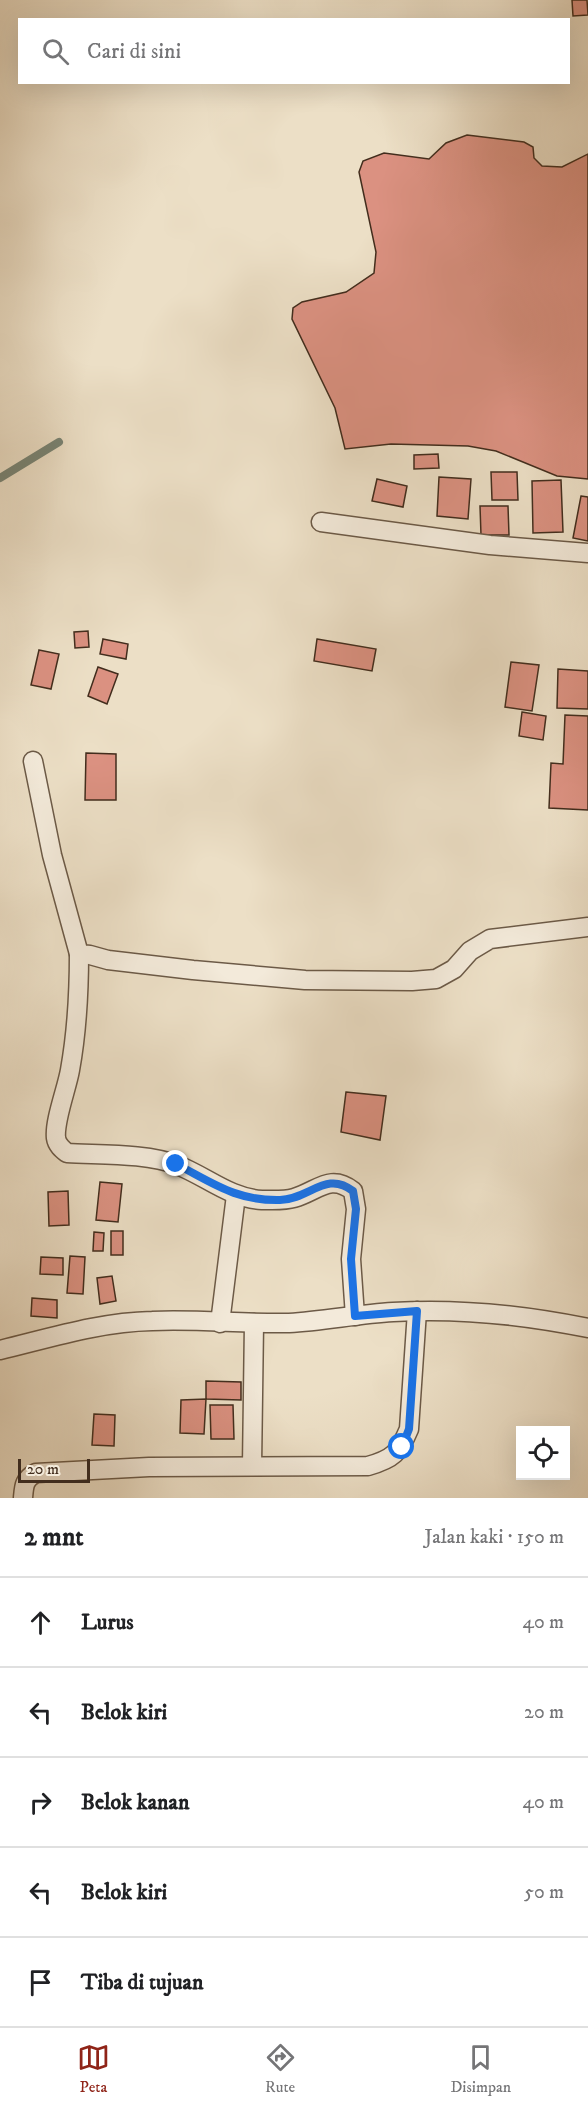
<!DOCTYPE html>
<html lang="id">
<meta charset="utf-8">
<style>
body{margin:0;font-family:"IM FELL DW Pica",serif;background:#f6f6f6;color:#202124}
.controls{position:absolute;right:18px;bottom:18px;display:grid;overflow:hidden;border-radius:0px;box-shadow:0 6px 24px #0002}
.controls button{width:54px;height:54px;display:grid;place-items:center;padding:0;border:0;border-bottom:2px solid #e0e0e0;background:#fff;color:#202124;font:30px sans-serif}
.scale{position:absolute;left:18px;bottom:15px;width:72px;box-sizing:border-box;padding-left:6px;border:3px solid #422d1d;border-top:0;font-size:16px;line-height:21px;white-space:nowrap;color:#422d1d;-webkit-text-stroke:4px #f3eada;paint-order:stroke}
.stop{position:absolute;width:18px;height:18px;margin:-14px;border:4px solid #1a73e8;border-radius:50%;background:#fff}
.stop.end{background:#1a73e8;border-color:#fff;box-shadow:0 2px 6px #0008}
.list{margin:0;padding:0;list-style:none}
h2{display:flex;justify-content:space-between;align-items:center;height:78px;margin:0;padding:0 24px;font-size:26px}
h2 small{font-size:20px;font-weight:400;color:#757577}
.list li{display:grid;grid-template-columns:39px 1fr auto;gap:18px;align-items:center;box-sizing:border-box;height:90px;padding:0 24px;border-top:2px solid #e0e0e0}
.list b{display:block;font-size:22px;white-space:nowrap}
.list em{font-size:20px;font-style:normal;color:#757577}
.icon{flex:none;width:33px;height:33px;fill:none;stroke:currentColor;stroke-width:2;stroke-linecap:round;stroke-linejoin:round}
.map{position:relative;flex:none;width:588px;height:1498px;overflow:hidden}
.search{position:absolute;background:#fff;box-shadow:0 6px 24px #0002;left:18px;right:18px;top:18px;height:66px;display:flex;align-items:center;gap:15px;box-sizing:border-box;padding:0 21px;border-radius:0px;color:#757577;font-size:22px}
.sheet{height:528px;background:#fff}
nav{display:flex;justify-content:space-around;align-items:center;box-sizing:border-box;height:84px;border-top:2px solid #e0e0e0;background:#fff;font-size:16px;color:#757577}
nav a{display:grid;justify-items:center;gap:3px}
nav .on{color:#8f2418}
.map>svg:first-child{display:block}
</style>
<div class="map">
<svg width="588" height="1498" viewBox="0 0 588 1498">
<rect width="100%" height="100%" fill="#ecdfc6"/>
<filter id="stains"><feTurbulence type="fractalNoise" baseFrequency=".00333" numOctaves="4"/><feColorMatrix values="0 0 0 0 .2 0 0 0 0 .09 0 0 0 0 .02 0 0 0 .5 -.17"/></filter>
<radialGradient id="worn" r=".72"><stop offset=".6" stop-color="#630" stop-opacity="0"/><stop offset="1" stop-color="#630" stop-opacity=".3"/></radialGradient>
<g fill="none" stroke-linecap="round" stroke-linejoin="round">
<polyline stroke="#778374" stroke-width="8" points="0,478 59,442"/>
</g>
<g fill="#db9181" stroke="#422d1d" stroke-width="1.5">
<polygon points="572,0 587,0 588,15 573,16"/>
<polygon points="467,135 524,142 533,147 534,158 542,166 562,167 588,154 588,479 557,476 496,451 468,446 391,444 345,449 335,408 292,319 293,308 302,302 346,292 374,273 376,252 359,172 363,161 384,153 429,159 446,143"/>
<polygon points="438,454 439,468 414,469 414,455"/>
<polygon points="491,472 517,472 518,500 492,500"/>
<polygon points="439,477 471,479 468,519 437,516"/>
<polygon points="377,479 407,486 403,507 372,501"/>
<polygon points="561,480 563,532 533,533 532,481"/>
<polygon points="581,496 588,497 588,541 573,538"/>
<polygon points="480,506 508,506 509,535 481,535"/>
<polygon points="88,631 89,647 75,648 74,632"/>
<polygon points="103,639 128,644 126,659 100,654"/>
<polygon points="317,639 376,649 372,671 314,661"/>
<polygon points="39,650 59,654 51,689 31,685"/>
<polygon points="511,662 539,665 532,711 505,707"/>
<polygon points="98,667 118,674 107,704 88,696"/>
<polygon points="558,669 588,671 588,709 557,708"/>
<polygon points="522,712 546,716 543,740 519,736"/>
<polygon points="565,715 588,716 588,810 549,808 551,763 563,764"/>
<polygon points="86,753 116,754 116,800 85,800"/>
<polygon points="346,1092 386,1096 380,1140 341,1132"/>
<polygon points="100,1182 122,1184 118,1222 96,1220"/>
<polygon points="68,1191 69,1225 49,1226 48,1192"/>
<rect x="111" y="1231" width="12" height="24"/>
<polygon points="94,1232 104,1233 103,1251 93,1251"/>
<polygon points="70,1256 85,1257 83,1294 67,1293"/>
<polygon points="41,1257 63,1258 63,1275 40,1274"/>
<polygon points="112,1276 116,1301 100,1304 97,1278"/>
<polygon points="32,1298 57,1300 57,1318 31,1316"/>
<polygon points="206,1381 241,1382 241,1400 206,1399"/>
<polygon points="206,1399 204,1434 180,1433 181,1400"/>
<polygon points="210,1405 233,1405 234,1439 211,1439"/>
<polygon points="94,1414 115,1415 114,1446 92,1445"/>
</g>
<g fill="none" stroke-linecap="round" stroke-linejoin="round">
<g stroke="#6c5a47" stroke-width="21">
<g id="minor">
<polyline points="321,522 490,545 588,553"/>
<polyline points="33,761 52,855 79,954 90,955 108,960 193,970 305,980 412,981 436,979 454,969 470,951 490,939 588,927"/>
<path d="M79 954C79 994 77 1031 70 1070 67 1088 54 1121 56 1138 57 1145 62 1149 67 1153 98 1155 148 1153 177 1165 206 1176 229 1198 262 1200 272 1200 284 1201 294 1198 318 1191 330 1173 353 1191L356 1209 351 1259 355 1316"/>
<polyline points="220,1323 236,1195"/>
<path d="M0 1350C50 1338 100 1322 152 1321 198 1319 243 1324 289 1323 324 1321 358 1314 393 1312 458 1308 524 1315 588 1328"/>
<polyline points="252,1466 254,1323"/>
<path d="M23 1498C24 1486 24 1479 36 1473L149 1467 368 1466C393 1459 399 1453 409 1429L417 1311"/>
</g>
</g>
<use href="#minor" stroke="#f3eada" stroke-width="18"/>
</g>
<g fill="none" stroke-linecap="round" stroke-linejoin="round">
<path stroke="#1a73e8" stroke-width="8" d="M176 1164C213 1183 236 1201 280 1200 310 1199 326 1170 353 1191L356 1209 351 1259 355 1316 417 1311 409 1429 402 1447"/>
</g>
<rect width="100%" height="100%" filter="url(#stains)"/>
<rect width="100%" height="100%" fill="url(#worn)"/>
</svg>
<div class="controls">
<button><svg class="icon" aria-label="locate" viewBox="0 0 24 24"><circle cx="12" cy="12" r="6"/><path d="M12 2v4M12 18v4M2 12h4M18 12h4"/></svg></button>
</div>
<div class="scale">20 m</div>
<div class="stop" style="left:402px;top:1447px"></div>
<div class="stop end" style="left:176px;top:1164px"></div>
<div class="search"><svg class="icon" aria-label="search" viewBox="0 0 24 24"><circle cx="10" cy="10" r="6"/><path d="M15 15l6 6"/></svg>Cari di sini</div>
</div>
<section class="sheet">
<h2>2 mnt<small>Jalan kaki · 150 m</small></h2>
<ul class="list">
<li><svg class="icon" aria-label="ahead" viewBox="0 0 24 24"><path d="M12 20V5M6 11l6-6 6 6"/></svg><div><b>Lurus</b></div><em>40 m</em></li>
<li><svg class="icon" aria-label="left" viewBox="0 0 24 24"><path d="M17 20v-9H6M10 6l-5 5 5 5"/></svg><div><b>Belok kiri</b></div><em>20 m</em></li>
<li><svg class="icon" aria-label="right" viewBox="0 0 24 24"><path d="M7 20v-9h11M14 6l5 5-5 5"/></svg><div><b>Belok kanan</b></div><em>40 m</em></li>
<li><svg class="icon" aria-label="left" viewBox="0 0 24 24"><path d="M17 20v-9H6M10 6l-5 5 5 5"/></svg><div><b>Belok kiri</b></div><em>50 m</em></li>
<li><svg class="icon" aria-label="arrive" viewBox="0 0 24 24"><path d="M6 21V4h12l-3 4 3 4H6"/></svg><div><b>Tiba di tujuan</b></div></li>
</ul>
</section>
<nav>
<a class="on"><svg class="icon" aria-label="map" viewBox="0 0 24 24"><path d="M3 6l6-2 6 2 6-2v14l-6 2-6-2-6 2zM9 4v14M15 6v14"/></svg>Peta</a>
<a><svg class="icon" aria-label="directions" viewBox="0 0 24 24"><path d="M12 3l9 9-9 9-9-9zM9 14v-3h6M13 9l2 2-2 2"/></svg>Rute</a>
<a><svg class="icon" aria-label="saved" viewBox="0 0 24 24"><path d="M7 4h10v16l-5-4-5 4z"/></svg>Disimpan</a>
</nav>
